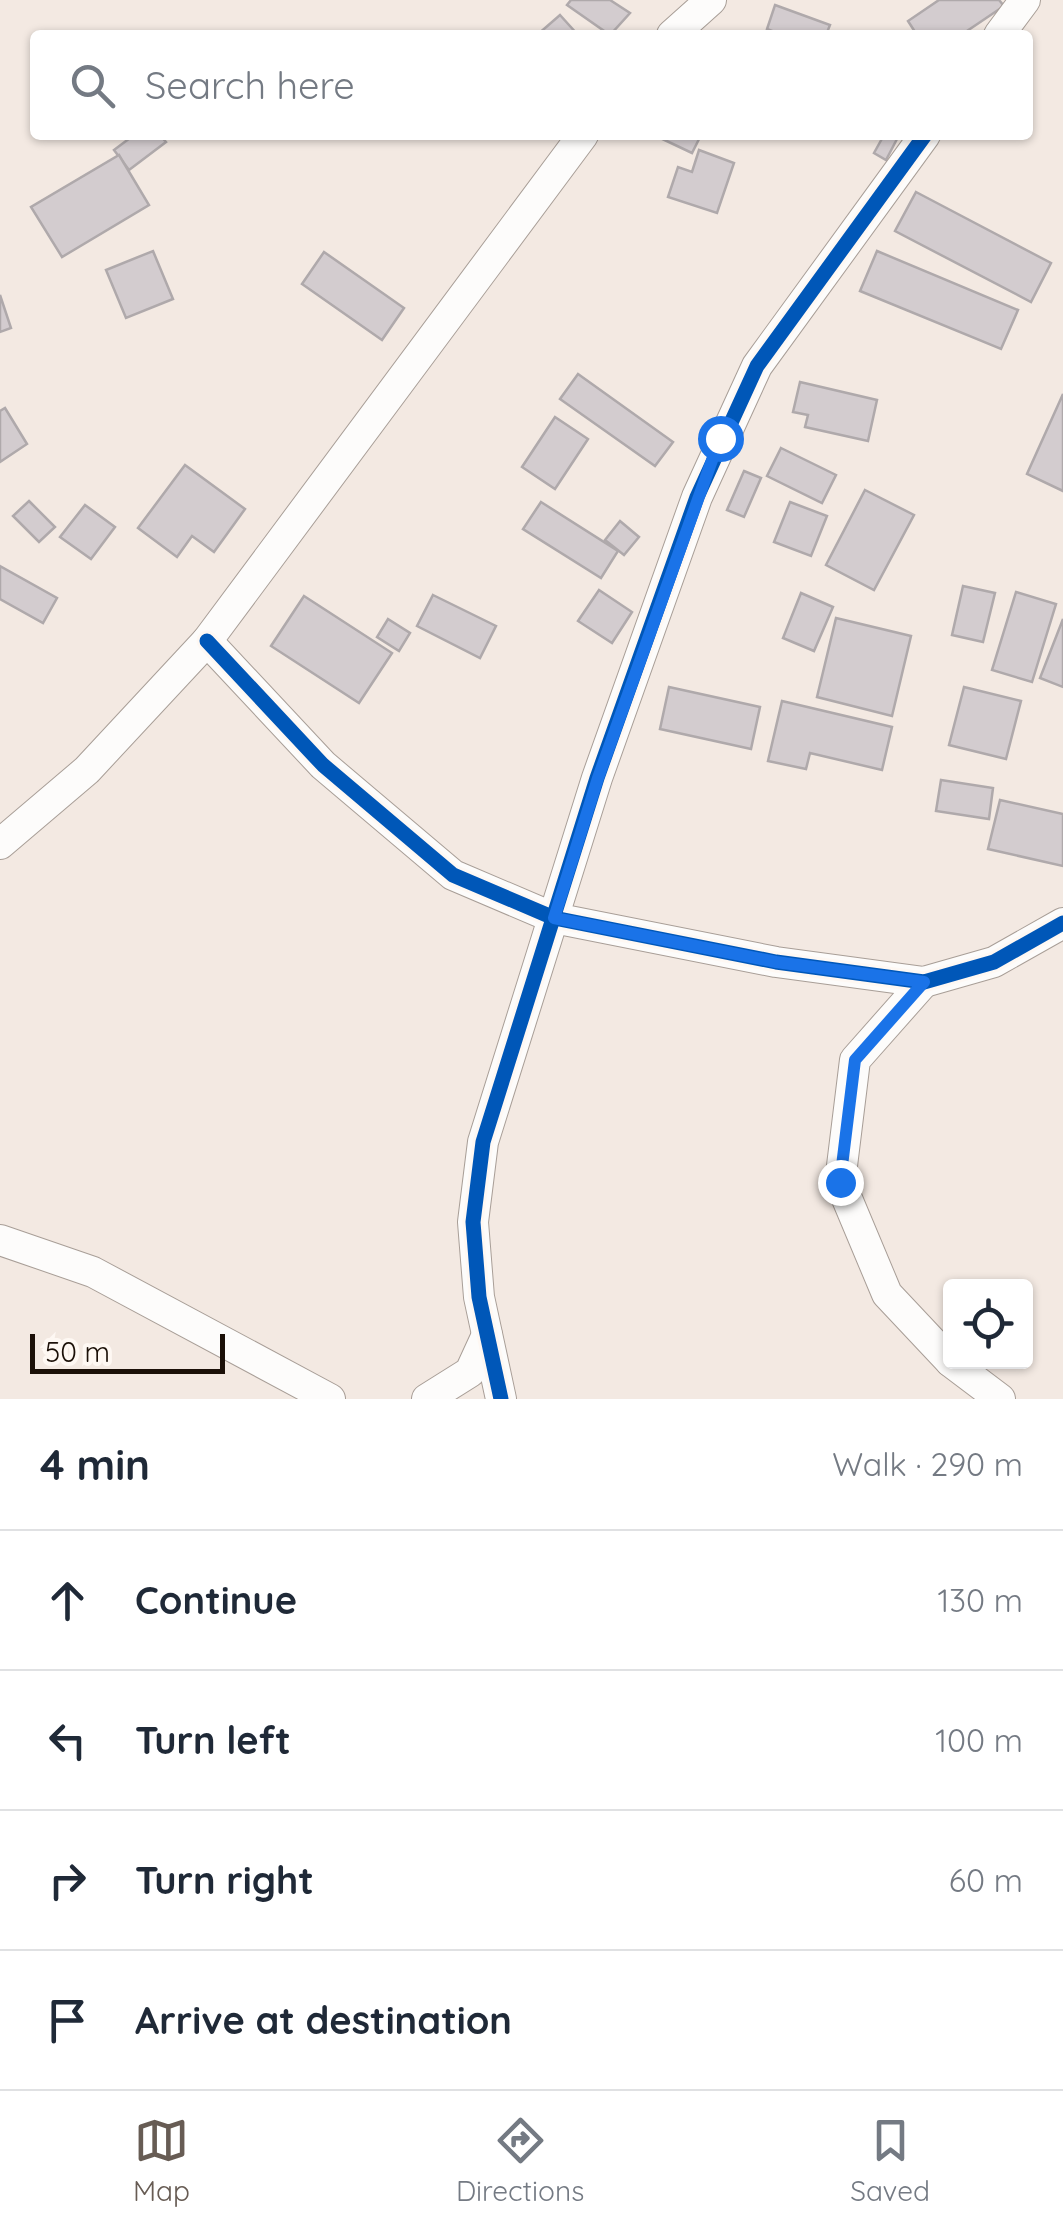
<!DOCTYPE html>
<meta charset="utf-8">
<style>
body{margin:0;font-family:Quicksand,sans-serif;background:#f6f6f7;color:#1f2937}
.controls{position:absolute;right:30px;bottom:30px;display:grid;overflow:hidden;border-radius:10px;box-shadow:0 2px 8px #0004}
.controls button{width:90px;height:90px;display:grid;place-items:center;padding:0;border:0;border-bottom:2px solid #e0e1e3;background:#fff;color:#1f2937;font:50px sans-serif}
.scale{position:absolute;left:30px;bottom:25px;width:195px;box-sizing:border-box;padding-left:10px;border:5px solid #1b1008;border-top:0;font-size:28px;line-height:35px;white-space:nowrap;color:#1b1008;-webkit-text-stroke:8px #fef8f3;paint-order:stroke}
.stop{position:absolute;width:30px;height:30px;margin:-22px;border:8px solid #1a73e8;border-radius:50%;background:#fff}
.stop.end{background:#1a73e8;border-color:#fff;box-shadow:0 2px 10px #0008}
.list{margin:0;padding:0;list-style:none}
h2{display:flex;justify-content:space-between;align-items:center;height:130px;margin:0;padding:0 40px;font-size:42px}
h2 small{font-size:32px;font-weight:400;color:#747a83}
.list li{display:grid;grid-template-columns:65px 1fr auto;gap:30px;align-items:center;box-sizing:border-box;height:140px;padding:0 40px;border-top:2px solid #e0e1e3}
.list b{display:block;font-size:38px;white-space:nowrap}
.list em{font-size:32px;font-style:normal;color:#747a83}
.icon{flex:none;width:55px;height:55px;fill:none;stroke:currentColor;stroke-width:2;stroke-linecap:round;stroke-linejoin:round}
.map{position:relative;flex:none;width:1063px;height:1399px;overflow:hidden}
.search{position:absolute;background:#fff;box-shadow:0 2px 8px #0004;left:30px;right:30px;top:30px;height:110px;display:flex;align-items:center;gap:25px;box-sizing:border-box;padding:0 35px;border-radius:10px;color:#747a83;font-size:38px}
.sheet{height:690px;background:#fff}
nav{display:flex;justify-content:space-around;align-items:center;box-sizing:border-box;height:140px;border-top:2px solid #e0e1e3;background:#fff;font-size:28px;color:#747a83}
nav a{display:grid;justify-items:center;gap:5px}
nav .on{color:#675c54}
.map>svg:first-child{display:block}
</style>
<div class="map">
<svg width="1063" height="1399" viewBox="0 0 1063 1399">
<rect width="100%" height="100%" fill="#f3e9e2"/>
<g fill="#d3cccf" stroke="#afa9ab" stroke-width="2.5">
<polygon points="571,0 610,0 630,13 610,35 567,5"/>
<polygon points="939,0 999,0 1004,6 961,35 917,35 908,21"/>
<polygon points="775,5 830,25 826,35 782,35 767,29"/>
<polygon points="560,15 578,35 537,35"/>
<polygon points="134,135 160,135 166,142 129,170 114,150"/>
<polygon points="654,135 701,135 692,153"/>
<polygon points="884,135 898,137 886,160 874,153"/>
<polygon points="699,150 734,163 717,213 668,197 678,167 692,172"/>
<polygon points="119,155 149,205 62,257 31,207"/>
<polygon points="916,192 1051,263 1031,302 895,231"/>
<polygon points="153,251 173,299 126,318 106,270"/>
<polygon points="877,251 1018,310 1001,349 860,291"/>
<polygon points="324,252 404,308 382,340 302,284"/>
<polygon points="0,295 11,328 0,332"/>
<polygon points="578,374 673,442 655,466 560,399"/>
<polygon points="800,382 877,400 868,441 805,427 808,415 793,412"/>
<polygon points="1063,394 1063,491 1027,474"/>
<polygon points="5,408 27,444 0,462 0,411"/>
<polygon points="555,417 588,439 555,489 522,467"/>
<polygon points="781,448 836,475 822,503 767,476"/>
<polygon points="185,465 245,509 214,552 192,536 177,557 138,528"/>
<polygon points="744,471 761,478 744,517 727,510"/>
<polygon points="865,490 914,515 874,590 826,565"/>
<polygon points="29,501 55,527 39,542 13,516"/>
<polygon points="541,502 618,551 601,578 523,529"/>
<polygon points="790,502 827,516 811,556 774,542"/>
<polygon points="85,505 115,527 91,559 60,537"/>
<polygon points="620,521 639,537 624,555 605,540"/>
<polygon points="0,566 57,598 43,623 0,599"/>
<polygon points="963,586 995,593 983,642 952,635"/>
<polygon points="599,590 632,612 612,643 578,621"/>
<polygon points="1016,592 1056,604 1032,682 992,670"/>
<polygon points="801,593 833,607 814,651 783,638"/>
<polygon points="433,595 496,626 480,658 417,626"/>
<polygon points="304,596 392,653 359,703 271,646"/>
<polygon points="836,618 911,636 892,716 817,697"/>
<polygon points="388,619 410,633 399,651 377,637"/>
<polygon points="1063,619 1063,687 1040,678"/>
<polygon points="669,687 760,707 751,749 660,729"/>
<polygon points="964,687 1021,701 1006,759 949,745"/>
<polygon points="782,701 892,727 882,770 810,753 806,769 768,761"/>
<polygon points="941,780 993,788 989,819 936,811"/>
<polygon points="1000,800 1063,814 1063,866 988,849"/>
</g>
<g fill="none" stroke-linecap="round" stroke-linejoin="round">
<g stroke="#a89e97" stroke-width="32">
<g id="street">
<polyline points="672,35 711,0"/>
<polyline points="999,35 1025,0"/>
<polyline points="207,641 323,765 453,875 554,918 776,962 924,982 994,962 1063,923"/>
<polyline points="0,844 87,770 207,641 583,135"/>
<polyline points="924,982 855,1060 840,1182 887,1294 950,1361"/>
<polyline points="0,1240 93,1272 330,1399"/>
<polyline points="951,1362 1000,1399"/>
<polyline points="427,1399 470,1372 487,1335"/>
<polyline points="501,1399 479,1297 473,1222 483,1142 597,778 697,497 757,366 925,135"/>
</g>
</g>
<use href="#street" stroke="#fdfcfb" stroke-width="30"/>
<g stroke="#fef8f3" stroke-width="21">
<g id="cycleway">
<polyline points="207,641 323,765 453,875 554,918 776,962 924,982 994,962 1063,923"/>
<polyline points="501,1399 479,1297 473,1222 483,1142 597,778 697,497 757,366 925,135"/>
</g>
</g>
<use href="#cycleway" stroke="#0057b8" stroke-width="15"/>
</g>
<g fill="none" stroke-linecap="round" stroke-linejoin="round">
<polyline stroke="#1a73e8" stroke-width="12" points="720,438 598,778 554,918 776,962 924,982 855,1060 840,1182"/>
</g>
</svg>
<div class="controls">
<button><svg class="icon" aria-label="locate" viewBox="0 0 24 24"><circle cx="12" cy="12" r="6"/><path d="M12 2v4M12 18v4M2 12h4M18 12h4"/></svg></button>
</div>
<div class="scale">50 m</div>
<div class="stop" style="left:720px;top:438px"></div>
<div class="stop end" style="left:840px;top:1182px"></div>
<div class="search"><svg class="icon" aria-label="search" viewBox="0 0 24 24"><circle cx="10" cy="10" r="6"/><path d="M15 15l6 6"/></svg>Search here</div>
</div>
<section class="sheet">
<h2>4 min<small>Walk · 290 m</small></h2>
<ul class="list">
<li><svg class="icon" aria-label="ahead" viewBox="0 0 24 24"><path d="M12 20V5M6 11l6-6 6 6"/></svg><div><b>Continue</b></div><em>130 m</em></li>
<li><svg class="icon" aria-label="left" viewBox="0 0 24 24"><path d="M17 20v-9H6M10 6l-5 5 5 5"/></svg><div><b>Turn left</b></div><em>100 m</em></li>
<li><svg class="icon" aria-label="right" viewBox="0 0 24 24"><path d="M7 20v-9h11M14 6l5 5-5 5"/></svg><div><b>Turn right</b></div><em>60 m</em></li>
<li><svg class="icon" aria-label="arrive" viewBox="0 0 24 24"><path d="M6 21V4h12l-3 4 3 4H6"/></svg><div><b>Arrive at destination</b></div></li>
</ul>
</section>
<nav>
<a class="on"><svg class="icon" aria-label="map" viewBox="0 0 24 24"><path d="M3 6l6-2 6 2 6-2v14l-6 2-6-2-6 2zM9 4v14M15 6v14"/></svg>Map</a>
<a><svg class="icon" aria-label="directions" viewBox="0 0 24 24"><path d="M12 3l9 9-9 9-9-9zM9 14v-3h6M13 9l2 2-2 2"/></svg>Directions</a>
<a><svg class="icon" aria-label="saved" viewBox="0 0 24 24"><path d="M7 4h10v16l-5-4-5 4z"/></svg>Saved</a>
</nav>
